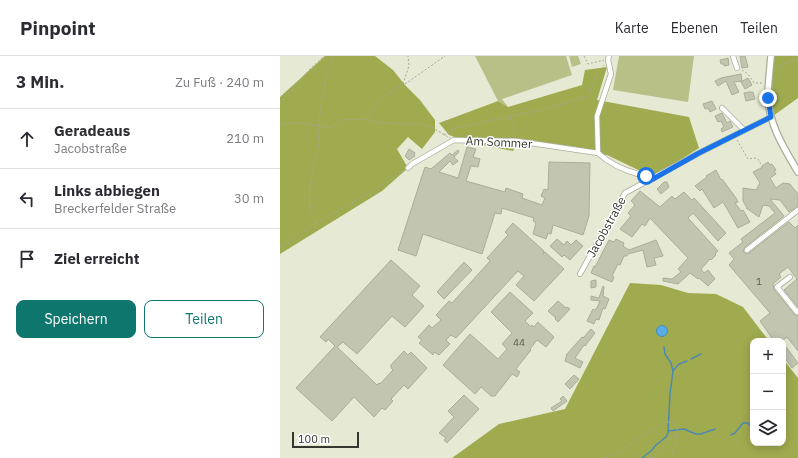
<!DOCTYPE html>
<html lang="de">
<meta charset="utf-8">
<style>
body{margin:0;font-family:"IBM Plex Sans",sans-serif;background:#f7f7f7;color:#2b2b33}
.controls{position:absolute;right:12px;bottom:12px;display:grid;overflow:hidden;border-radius:8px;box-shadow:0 2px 10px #0003}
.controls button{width:36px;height:36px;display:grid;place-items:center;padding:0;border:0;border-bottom:1px solid #e1e1e2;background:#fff;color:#2b2b33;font:20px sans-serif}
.scale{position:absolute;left:12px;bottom:10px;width:67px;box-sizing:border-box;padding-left:4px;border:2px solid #36372f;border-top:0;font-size:11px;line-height:14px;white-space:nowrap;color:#36372f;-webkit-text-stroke:3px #fff;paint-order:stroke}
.stop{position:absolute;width:12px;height:12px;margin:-9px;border:3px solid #1a73e8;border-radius:50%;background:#fff}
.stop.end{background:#1a73e8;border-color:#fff;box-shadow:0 1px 4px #0008}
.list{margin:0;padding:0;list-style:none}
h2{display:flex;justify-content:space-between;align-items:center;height:52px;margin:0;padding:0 16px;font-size:17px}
h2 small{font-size:13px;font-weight:400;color:#7c7c81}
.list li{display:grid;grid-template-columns:26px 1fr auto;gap:12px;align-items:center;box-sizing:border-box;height:60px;padding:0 16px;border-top:1px solid #e1e1e2}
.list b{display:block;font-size:15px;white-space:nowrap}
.list p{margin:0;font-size:13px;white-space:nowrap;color:#7c7c81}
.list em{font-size:13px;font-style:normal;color:#7c7c81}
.actions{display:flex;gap:8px;padding:12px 16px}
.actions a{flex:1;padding:9px 0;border:1px solid #0f766e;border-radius:8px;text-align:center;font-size:14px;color:#0f766e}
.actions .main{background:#0f766e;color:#fff}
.icon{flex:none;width:22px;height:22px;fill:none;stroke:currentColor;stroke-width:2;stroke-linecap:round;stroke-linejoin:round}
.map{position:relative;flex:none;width:518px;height:402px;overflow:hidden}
header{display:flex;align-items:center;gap:24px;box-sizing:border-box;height:56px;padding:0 20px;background:#fff;border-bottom:1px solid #e1e1e2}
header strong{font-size:19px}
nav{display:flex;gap:22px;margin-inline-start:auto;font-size:14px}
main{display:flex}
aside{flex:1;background:#fff}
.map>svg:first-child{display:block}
</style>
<header>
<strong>Pinpoint</strong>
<nav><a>Karte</a><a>Ebenen</a><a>Teilen</a></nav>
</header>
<main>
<aside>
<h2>3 Min.<small>Zu Fuß · 240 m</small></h2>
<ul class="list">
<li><svg class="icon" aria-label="ahead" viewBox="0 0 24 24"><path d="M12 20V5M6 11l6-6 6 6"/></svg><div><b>Geradeaus</b><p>Jacobstraße</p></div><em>210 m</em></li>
<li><svg class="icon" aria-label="left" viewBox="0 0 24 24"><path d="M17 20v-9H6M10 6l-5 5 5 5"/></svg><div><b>Links abbiegen</b><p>Breckerfelder Straße</p></div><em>30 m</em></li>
<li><svg class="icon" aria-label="arrive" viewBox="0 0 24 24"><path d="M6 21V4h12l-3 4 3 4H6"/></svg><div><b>Ziel erreicht</b></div></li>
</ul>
<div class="actions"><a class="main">Speichern</a><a>Teilen</a></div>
</aside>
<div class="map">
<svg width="518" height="402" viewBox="0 0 518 402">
<rect width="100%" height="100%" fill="#e6ead4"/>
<g fill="#b8c088">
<polygon points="195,0 208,0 219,35 208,0 286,0 292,19 222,43 228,51 218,45"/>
<polygon points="289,0 298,0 301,8 292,11"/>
<polygon points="339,0 414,0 408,46 333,34"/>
</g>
<g fill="#a0ab4f">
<polygon points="45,0 95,0 113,14 125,29 140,44 155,64 155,76 142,93 128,81 117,93 128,112 102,135 0,198 0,41"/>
<polygon points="492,0 518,0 518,42 493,60 490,29"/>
<polygon points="327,11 317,44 409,61 419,92 373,121 327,99 238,86 233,95 188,86 169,79 159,67 218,45 228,51 302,29 305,14"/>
<polygon points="350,227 381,229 408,237 436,238 463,251 489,285 473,285 473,387 503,387 503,303 518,322 518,402 172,402 219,368 285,353"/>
</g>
<circle fill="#58ade6" stroke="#4e8aaf" cx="382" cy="275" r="5.5"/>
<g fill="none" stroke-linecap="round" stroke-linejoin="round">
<g stroke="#4e8aaf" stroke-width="1.5">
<polyline points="411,303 421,298"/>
<polyline points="393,315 399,308 407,305"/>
<polyline points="388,375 404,373 416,378 421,378 435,373"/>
<polyline points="451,379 455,377 463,367 468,367 470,370"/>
<polyline points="362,402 371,395 376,389 386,381 388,377 390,338 393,315 391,307 385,298 384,291"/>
</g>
</g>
<g fill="#c2c5b0" stroke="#aaae99">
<polygon points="460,0 465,0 468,11 462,12"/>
<polygon points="448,2 449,9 444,10 444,8 441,8 440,4"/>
<polygon points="461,18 462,25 454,26 459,36 452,39 446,25 438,30 435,25 441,22"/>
<polygon points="468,22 472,29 465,33 461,26"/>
<polygon points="469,36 473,36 475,43 466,45 464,37"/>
<polygon points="432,45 436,53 430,56 428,52 425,53 423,48"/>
<polygon points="442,57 447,67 450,65 453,71 442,76 441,73 444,71 441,65 438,66 435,60"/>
<polygon points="187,91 196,93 193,101 200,103 198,111 191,110 186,125 225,136 226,132 243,138 242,142 262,149 265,142 261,140 264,133 268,134 269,106 310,107 309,160 303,179 273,169 271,178 268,177 266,183 253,178 256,167 253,165 254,162 222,152 221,158 215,157 202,198 143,178 136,200 118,194 145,111 151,113 170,97 172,99 178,94 179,96 174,101 178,105 173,109 170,105 159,116 178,122"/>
<polygon points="129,93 135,97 134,99 135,100 129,104 125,100"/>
<polygon points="488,106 490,109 492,108 496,114 494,115 496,118 490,122 496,132 503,127 510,128 518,138 518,150 509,156 500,144 490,143 504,160 465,191 463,195 466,198 469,197 509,166 515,172 518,169 518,251 504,234 517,223 508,211 499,218 501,221 493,228 494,233 514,258 518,260 518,295 507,281 502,285 494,285 480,265 490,257 449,209 454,203 449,197 463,186 461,183 495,157 489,150 483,149 479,161 466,152 467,152 463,145 463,132 476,134 480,127 473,116 483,111 482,110"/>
<polygon points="436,114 441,124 442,123 456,142 458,146 455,147 461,155 463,154 470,166 458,172 443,146 434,152 422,133 420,135 415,130 427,121 426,120"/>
<polygon points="384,126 387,126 389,131 381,138 377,133"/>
<polygon points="360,135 380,151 392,140 395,143 404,136 412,144 414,142 446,177 438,185 413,157 408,162 438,195 435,198 436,199 431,204 430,203 421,213 424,217 428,214 435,223 428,230 419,222 418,223 410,217 398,228 383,225 383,222 392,223 401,216 398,213 408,202 370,162 365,170 362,168 352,181 340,173 351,160 348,157 355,149 351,145"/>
<polygon points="233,167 264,195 263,198 265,196 284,213 254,245 236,229 244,220 238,215 176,282 171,279 166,284 170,288 159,299 154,296 153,299 139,287 142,284 138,281 149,269 152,272 161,264 156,259 169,245 172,247 210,205 207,202 228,179 225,176"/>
<polygon points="277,183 284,189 287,185 291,189 296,184 303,190 290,204 284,199 282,201 270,190"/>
<polygon points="336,183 344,187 343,190 349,194 376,184 383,200 374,202 376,209 367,211 363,194 348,198 347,200 344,200 340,209 338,208 332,220 334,221 332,226 311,217 314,210 315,211 329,184 334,186"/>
<polygon points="111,204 140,230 132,239 144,250 125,271 112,260 77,298 63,286 57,291 97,329 99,327 100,328 113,314 111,312 111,309 124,295 128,299 131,296 147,312 128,333 124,329 111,343 113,345 105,354 102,352 94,361 74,341 52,365 16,332 55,290 48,283 46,286 40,281"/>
<polygon points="184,206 192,214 164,243 157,236"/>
<polygon points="316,224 316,231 311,232 311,225"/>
<polygon points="323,230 324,231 323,240 329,243 325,253 323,252 319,264 316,263 314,268 307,265 313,253 314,254 317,252 320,245 311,244 311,240 319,242"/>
<polygon points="230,236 253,257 245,265 251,271 252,269 254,271 258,266 274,281 266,291 257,284 250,293 251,294 236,313 240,316 237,321 232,318 215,340 211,340 201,331 195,338 163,309 190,278 218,303 227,293 222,288 232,277 211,256"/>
<polygon points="278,245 286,252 287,251 290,253 278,266 275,263 276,262 268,255"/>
<polygon points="311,273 315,277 305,290 304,289 295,302 303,306 300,312 285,305 287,298 302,281 303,282"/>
<polygon points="503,287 518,307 512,312 503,299"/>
<polygon points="294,319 299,323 290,333 285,328"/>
<polygon points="184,339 199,353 167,387 164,384 166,382 159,377 174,361 168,355"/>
<polygon points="283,340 287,345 273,355 271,352 282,345 280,343"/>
</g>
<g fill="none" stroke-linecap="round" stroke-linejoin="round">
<g stroke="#aaad98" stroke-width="6">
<g id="minor">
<path d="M329 0 328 4 331 18 317 60 318 97C329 107 343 114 358 118 363 120 368 120 373 123"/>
<polyline points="453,0 457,12"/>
<polyline points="442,52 464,74"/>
<polyline points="128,112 132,108 174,84 237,85 318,97"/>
<polyline points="467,194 518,154"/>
<polyline points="300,218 345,137 419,97 491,61"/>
<polyline points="510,221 497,231 517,256 518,255"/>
</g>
</g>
<g stroke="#aaad98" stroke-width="8">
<path id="major" d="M491 0C490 14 488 27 488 41 489 69 504 92 518 116"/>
</g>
<g stroke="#a5a897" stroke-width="1" stroke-dasharray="2 2" stroke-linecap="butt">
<polyline points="304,0 308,8 324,4"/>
<polyline points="462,14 468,18 474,27 484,27"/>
<polyline points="495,15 500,9 518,3"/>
<polyline points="123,28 129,10 128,0"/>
<polyline points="0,47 29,14 44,0"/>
<polyline points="87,62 102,42 107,38 128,26 165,0"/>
<polyline points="230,62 235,74 232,81"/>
<path d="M0 68C18 66 33 68 50 72L62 64 87 63 100 67 140 68 151 71 170 82"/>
<polyline points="164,79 176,72 269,52 308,40 315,22 324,9"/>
<polyline points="457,84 468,103 475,102 478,103 483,112"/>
<polyline points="36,167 31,157 29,144 30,130 34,106 37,98 39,87 38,74 42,42 48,12 54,0"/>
<polyline points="0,191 36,167 91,136 124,114"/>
<polyline points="326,402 337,397 383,367 390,366 395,368 398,376 391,402"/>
<polyline points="372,402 392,380 398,376"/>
</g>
<use href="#minor" stroke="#fff" stroke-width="4.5"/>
<use href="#major" stroke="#fff" stroke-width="5.5"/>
</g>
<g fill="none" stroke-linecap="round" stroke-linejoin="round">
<polyline stroke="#1a73e8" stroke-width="5" points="366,120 373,123 419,97 491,61 488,42"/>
</g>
<g text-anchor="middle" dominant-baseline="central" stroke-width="3" stroke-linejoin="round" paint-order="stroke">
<g font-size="10" fill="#595a4f">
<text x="479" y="225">1</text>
<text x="239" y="286">44</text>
</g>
<g font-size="12" fill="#36372f" stroke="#fff">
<text transform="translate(219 86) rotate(3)">Am Sommer</text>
<text transform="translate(326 171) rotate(-61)">Jacobstraße</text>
</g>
</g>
</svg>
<div class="controls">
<button>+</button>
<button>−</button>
<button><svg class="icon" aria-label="layers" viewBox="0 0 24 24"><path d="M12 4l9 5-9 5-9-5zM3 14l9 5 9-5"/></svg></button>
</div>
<div class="scale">100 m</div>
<div class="stop" style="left:366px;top:120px"></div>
<div class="stop end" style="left:488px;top:42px"></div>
</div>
</main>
